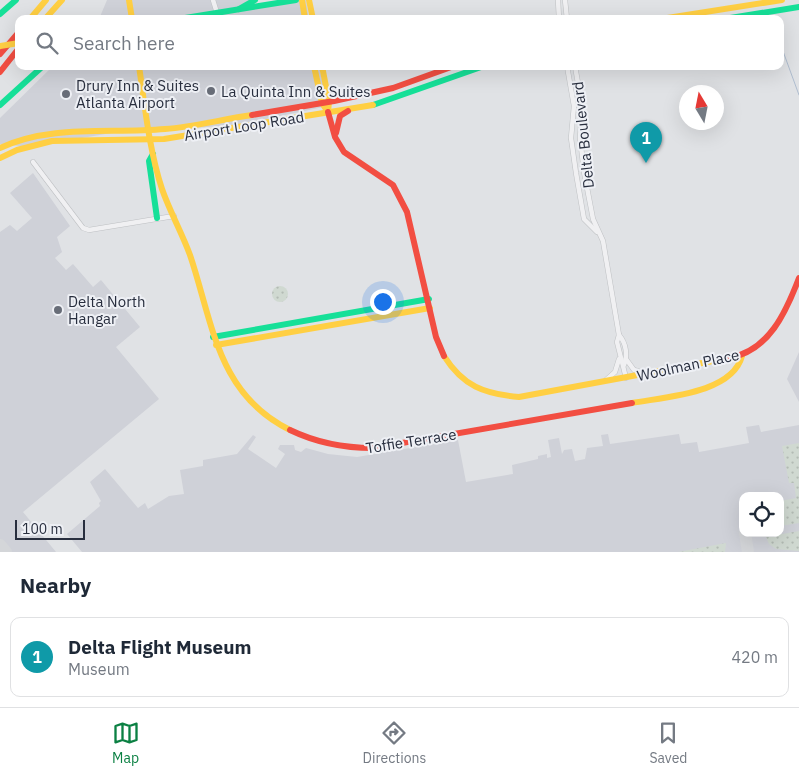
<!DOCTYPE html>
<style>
body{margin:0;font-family:"IBM Plex Sans",sans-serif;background:#f2f2f3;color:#1f2937}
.controls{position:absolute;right:15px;bottom:15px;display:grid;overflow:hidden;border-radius:10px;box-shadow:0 5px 20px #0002}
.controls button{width:45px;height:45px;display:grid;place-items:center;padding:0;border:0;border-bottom:1px solid #e0e1e3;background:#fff;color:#1f2937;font:25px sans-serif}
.compass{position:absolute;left:679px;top:85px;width:45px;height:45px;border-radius:50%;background:#fff;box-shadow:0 5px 20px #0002;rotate:350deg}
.scale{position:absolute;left:15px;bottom:12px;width:70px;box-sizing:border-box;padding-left:5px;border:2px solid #282e3e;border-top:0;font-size:14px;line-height:18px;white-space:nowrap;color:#282e3e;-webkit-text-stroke:4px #eef0f5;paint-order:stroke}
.you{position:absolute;left:382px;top:301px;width:18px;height:18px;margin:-12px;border:4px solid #fff;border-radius:50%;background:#1a73e8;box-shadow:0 0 0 8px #1a73e833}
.badge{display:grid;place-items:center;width:32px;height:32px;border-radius:50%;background:#0b8043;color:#fff;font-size:16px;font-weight:700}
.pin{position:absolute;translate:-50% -41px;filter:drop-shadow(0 1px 2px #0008)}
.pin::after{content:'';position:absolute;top:26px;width:18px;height:15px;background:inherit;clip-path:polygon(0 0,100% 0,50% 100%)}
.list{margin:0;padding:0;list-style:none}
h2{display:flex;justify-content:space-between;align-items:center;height:65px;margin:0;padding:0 20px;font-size:21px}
h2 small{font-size:16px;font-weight:400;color:#747a83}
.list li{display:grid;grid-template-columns:32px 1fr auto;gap:15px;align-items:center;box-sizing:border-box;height:80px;margin:0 10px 10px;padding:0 10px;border:1px solid #e0e1e3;border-radius:10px}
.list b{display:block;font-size:19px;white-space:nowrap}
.list p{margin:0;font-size:16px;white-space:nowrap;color:#747a83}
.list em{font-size:16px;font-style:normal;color:#747a83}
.icon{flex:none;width:28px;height:28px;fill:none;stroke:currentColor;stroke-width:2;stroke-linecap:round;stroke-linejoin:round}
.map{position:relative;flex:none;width:799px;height:552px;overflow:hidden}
.search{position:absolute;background:#fff;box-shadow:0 5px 20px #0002;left:15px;right:15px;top:15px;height:55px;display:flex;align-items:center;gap:12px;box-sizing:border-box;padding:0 18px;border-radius:10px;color:#747a83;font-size:19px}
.sheet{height:155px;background:#fff}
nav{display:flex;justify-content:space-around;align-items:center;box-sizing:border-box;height:70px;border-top:1px solid #e0e1e3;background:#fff;font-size:14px;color:#747a83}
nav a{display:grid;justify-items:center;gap:2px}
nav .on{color:#0b8043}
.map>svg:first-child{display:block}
</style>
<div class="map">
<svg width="799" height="552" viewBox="0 0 799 552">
<defs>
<pattern id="grass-dots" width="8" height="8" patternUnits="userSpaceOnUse" patternTransform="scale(1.25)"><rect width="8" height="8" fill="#d0d9d1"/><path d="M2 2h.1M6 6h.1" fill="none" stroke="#b3bbb4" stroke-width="1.8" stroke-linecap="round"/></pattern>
</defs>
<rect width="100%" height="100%" fill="#e0e2e5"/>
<g fill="#cfd1d8" fill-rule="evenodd">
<polygon points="107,0 249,0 244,7 306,0 309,19 99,19"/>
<polygon points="53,66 319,66 328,106 238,125 111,133 30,147 0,144 0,118"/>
<polygon points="33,173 70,226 57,237 62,252 55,258 66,270 73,264 93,287 101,280 140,327 116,347 159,399 23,512 56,552 0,552 0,232 10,225 17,231 32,218 10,193"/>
<polygon points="799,352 799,402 787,379"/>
<path d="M759 425 761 432 799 425V552H82L67 534 100 506 99 503 101 501 90 482 105 469 138 508 145 503 148 509 169 496 184 494 180 470 203 466V460L237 454 253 435 256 437 248 449 276 468 285 454 278 449 280 445H294L295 450 301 452 306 448 328 454 357 457 458 440 466 482 513 474 512 465 538 459V456L547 454V458L551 457 548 440 559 438 562 454 564 450 572 449 575 461 585 459 587 448 603 446 601 435 608 434 610 444 679 434 681 444 697 442 699 452 749 443 746 427ZM743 496H780V533H743Z"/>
</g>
<g fill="url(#grass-dots)">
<circle cx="280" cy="294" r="8"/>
<polygon points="799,443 799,523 780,526 780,501 796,498 794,483 789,483 782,446"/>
<polygon points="799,531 799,551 776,549 769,544 766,537"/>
<polygon points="726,543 725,552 678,552"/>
</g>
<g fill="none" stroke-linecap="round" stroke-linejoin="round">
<polyline stroke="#afbdcf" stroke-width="1" points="780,43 799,95"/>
<g stroke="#d4d6d9" stroke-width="12">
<polyline points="745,533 748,552"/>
<polyline points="0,545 6,552"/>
</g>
<g stroke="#bec0c3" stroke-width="5.5">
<g id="street">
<polyline points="213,0 217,13"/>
<polyline points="558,0 559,19"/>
<polyline points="565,0 567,19"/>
<polyline points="567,66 574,106 571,138 576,173 584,219 597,232"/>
<polyline points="575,66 582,106 580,138 584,172 593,219 603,241 619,335 617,342 626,378"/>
<polyline points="33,162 83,228 89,230 174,216"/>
<path d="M619 335C626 343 628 355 624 365"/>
<polyline points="626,359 634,370 644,373"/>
<polyline points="606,380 615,372 619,359"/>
</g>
</g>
<use href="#street" stroke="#f0f0f2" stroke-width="4.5"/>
<g stroke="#16e098" stroke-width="6">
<polyline points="239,9 255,0"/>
<polyline points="0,14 16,0"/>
<polyline points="179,19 296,0"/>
<polyline points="724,19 799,7"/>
<polyline points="0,105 43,66"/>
<polyline points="373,105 484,66"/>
<polyline points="153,154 149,161 157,218"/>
<polyline points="213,337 429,299"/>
</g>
<g stroke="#ffcf43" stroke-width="6">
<polyline points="129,0 132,19"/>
<polyline points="302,0 305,19"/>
<polyline points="309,0 313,19"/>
<polyline points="30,19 46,0"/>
<polyline points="45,19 62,0"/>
<polyline points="661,19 782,0"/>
<path d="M139 66C145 107 149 149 162 189 170 212 182 233 190 255 213 323 217 394 290 430"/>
<polyline points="314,66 322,103 328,112"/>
<polyline points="322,66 329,102 328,112"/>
<path d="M0 148C52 124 109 134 165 129 194 127 223 119 252 115"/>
<polyline points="0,158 17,150 52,141 164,139 373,105"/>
<polyline points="216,345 430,308"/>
<path d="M444 356C463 386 484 394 519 397L729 358"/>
<path d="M632 403C663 397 732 394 742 356"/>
</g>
<g stroke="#f24e42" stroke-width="6">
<polyline points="0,54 19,32"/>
<polyline points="0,72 19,48"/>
<polyline points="328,112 335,137 344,152 393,185 407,212 436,337 444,356"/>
<polyline points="252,115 334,101 393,88 454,66"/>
<polyline points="336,133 340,116 348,111"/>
<path d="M729 358C769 351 786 312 799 278"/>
<path d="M290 430C317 443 343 448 373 448L632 403"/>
</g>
<polyline stroke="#ffcf43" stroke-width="6" points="0,46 19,43"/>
</g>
<g fill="#686d78" stroke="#eef0f5" stroke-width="2">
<circle cx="211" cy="91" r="5"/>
<circle cx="66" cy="94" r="5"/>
<circle cx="58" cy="310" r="5"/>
</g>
<g text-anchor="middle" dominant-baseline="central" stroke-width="4" stroke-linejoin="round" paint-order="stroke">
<g font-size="15" fill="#282e3e" stroke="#eef0f5" text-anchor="start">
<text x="76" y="85">Drury Inn &amp; Suites<tspan x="76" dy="17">Atlanta Airport</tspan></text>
<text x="221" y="91">La Quinta Inn &amp; Suites</text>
<text x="68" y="301">Delta North<tspan x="68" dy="17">Hangar</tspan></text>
</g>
<g font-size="15" fill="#282e3e" stroke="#eef0f5">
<text transform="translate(244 126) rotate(-9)">Airport Loop Road</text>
<text transform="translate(583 135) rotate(-96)">Delta Boulevard</text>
<text transform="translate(688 365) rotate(-12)">Woolman Place</text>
<text transform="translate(411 441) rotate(-9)">Toffie Terrace</text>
</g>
</g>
</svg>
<div class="controls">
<button><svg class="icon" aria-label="locate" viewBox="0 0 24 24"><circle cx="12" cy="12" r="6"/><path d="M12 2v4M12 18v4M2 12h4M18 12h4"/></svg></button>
</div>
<svg class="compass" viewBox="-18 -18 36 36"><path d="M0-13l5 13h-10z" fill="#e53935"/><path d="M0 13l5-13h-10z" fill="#747a83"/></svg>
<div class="scale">100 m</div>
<div class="you"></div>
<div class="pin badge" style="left:646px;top:163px;background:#0f9aa8">1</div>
<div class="search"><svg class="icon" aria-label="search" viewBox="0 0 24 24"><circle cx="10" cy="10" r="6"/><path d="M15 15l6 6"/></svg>Search here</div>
</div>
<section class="sheet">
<h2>Nearby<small></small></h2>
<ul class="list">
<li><span class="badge" style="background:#0f9aa8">1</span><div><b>Delta Flight Museum</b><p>Museum</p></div><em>420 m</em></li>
</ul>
</section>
<nav>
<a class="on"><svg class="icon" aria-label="map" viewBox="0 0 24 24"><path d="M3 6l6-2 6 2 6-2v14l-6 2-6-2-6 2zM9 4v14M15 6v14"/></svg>Map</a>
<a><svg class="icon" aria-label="directions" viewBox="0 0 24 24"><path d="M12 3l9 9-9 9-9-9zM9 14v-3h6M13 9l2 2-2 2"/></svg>Directions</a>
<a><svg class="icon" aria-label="saved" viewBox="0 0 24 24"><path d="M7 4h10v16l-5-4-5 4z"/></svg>Saved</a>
</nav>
